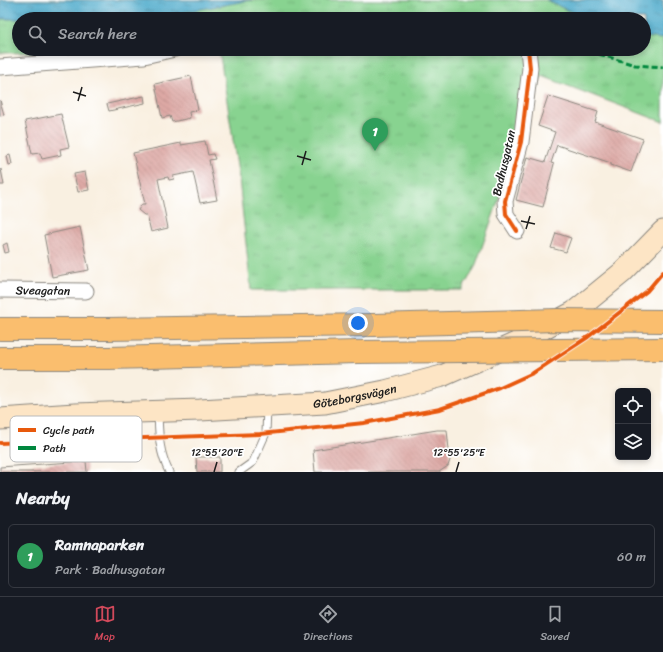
<!DOCTYPE html>
<meta charset="utf-8">
<style>
body{margin:0;font-family:Sriracha,sans-serif;background:#20242c;color:#f1f3f6}
.controls{position:absolute;right:12px;bottom:12px;display:grid;overflow:hidden;border-radius:6px;box-shadow:0 2px 6px #0003}
.controls button{width:36px;height:36px;display:grid;place-items:center;padding:0;border:0;border-bottom:1px solid #363941;background:#171b24;color:#f1f3f6;font:20px sans-serif}
.you{position:absolute;left:358px;top:323px;width:14px;height:14px;margin:-10px;border:3px solid #fff;border-radius:50%;background:#1a73e8;box-shadow:0 0 0 6px #1a73e833}
.badge{display:grid;place-items:center;width:26px;height:26px;border-radius:50%;background:#d1495b;color:#fff;font-size:13px;font-weight:700}
.pin{position:absolute;translate:-50% -33px;filter:drop-shadow(0 1px 2px #0008)}
.pin::after{content:'';position:absolute;top:21px;width:14px;height:12px;background:inherit;clip-path:polygon(0 0,100% 0,50% 100%)}
.list{margin:0;padding:0;list-style:none}
h2{display:flex;justify-content:space-between;align-items:center;height:52px;margin:0;padding:0 16px;font-size:17px}
h2 small{font-size:13px;font-weight:400;color:#9ea1a6}
.list li{display:grid;grid-template-columns:26px 1fr auto;gap:12px;align-items:center;box-sizing:border-box;height:64px;margin:0 8px 8px;padding:0 8px;border:1px solid #363941;border-radius:6px}
.list b{display:block;font-size:15px;white-space:nowrap}
.list p{margin:0;font-size:13px;white-space:nowrap;color:#9ea1a6}
.list em{font-size:13px;font-style:normal;color:#9ea1a6}
.icon{flex:none;width:22px;height:22px;fill:none;stroke:currentColor;stroke-width:2;stroke-linecap:round;stroke-linejoin:round}
.map{position:relative;flex:none;width:663px;height:472px;overflow:hidden}
.search{position:absolute;background:#171b24;box-shadow:0 2px 6px #0003;left:12px;right:12px;top:12px;height:44px;display:flex;align-items:center;gap:10px;box-sizing:border-box;padding:0 14px;border-radius:22px;color:#9ea1a6;font-size:15px}
.sheet{height:124px;background:#171b24}
nav{display:flex;justify-content:space-around;align-items:center;box-sizing:border-box;height:56px;border-top:1px solid #363941;background:#171b24;font-size:11px;color:#9ea1a6}
nav a{display:grid;justify-items:center;gap:2px}
nav .on{color:#d1495b}
.map>svg:first-child{display:block}
</style>
<div class="map">
<svg width="663" height="472" viewBox="0 0 663 472">
<defs>
<pattern id="grass-tufts" width="24" height="20" patternUnits="userSpaceOnUse"><rect width="24" height="20" fill="#88d390"/><path d="M3 7l-1-3M5 7V3M7 7l1-3M15 17l-1-3M17 17v-4M19 17l1-3" fill="none" stroke="#75b57c"/></pattern>
<pattern id="water-ripples" width="26" height="14" patternUnits="userSpaceOnUse"><rect width="26" height="14" fill="#4daacb"/><path d="M2 4q2-2 4 0t4 0M15 11q2-2 4 0t4 0" fill="none" stroke="#3f8aa4"/></pattern>
<pattern id="building-back-hatch" width="6" height="6" patternUnits="userSpaceOnUse"><rect width="6" height="6" fill="#dda8a4"/><path d="M-1 5l2 2M0 0l6 6M5-1l2 2" fill="none" stroke="#bd908d"/></pattern>
</defs>
<rect width="100%" height="100%" fill="#fff"/>
<filter id="ink" filterUnits="userSpaceOnUse"><feTurbulence type="fractalNoise" baseFrequency=".025" numOctaves="2"/><feDisplacementMap in="SourceGraphic" scale="8" xChannelSelector="R" yChannelSelector="G"/><feConvolveMatrix kernelMatrix="1 2 1 2 8 2 1 2 1" color-interpolation-filters="sRGB"/></filter>
<filter id="wash" filterUnits="userSpaceOnUse"><feTurbulence type="fractalNoise" baseFrequency=".012" numOctaves="4" result="noise"/><feDisplacementMap in="SourceGraphic" scale="16" xChannelSelector="R" yChannelSelector="G"/><feGaussianBlur stdDeviation="0.9" result="paint"/><feColorMatrix in="noise" values="0 0 0 0 0 0 0 0 0 0 0 0 0 0 0 0 0 1.4 0 .05"/><feComposite in="paint" operator="in"/></filter>
<g filter="url(#wash)">
<rect width="100%" height="100%" fill="#f9f0e1"/>
<polygon fill="url(#grass-tufts)" stroke="#527856" points="0,0 663,0 663,122 542,76 475,267 462,290 251,290 239,179 219,49 644,49 644,19 19,19 19,49 84,49 65,52 0,53"/>
<g fill="url(#water-ripples)" stroke="#346374">
<polygon points="0,0 252,0 145,19 0,19"/>
<polygon points="546,0 663,0 663,39 644,37 644,19 592,19 567,10"/>
</g>
<g id="blocks">
<g fill="url(#building-back-hatch)">
<polygon points="191,76 198,110 189,112 190,118 172,122 170,116 162,118 155,84"/>
<polygon points="144,96 145,103 109,111 107,104"/>
<polygon points="548,96 598,112 595,122 643,139 631,172 611,165 611,163 557,145 551,163 554,164 543,207 516,200 527,157 545,162 555,132 538,126"/>
<polygon points="0,100 4,115 0,116"/>
<polygon points="61,114 69,147 60,149 61,155 42,159 40,153 32,154 25,121"/>
<polygon points="205,141 208,155 213,154 215,159 209,160 217,200 200,203 193,172 173,176 174,179 169,180 168,177 158,179 168,228 151,232 147,215 144,215 138,210 142,204 145,204 133,153 181,143 181,145"/>
<polygon points="10,155 12,164 9,165 7,156"/>
<polygon points="1,169 4,185 0,185 0,170"/>
<polygon points="85,172 89,190 78,192 74,174"/>
<polygon points="80,227 89,270 52,277 44,235"/>
<polygon points="556,233 571,238 566,252 551,248"/>
<polygon points="7,243 9,252 5,253 3,245"/>
<polygon points="437,430 447,430 450,460 448,466 439,472 315,472 313,450"/>
<polygon points="196,457 220,457 220,472 197,472"/>
<polygon points="86,461 87,472 0,472 0,467"/>
</g>
</g>
</g>
<g filter="url(#ink)">
<use href="#blocks" fill-opacity="0" stroke="#8a867e" stroke-width="1"/>
<g fill="none" stroke-linecap="round" stroke-linejoin="round">
<g stroke="#8a867e" stroke-width="9">
<g id="service">
<path d="M158 414C159 437 159 451 169 472"/>
<polyline points="239,472 253,462 266,433 267,408"/>
</g>
</g>
<g stroke="#8a867e" stroke-width="17">
<g id="minor">
<polyline points="0,67 144,56 175,49"/>
<polyline points="517,231 506,214 505,201 521,142 530,68 528,49"/>
<path id="s1" d="M0 290 86 291"/>
</g>
</g>
<g stroke="#8a867e" stroke-width="23">
<g id="secondary">
<path id="s2" d="M0 419 75 414 200 410 325 403 385 391 442 376 516 343 574 312 623 272 663 231"/>
</g>
</g>
<g stroke="#8a867e" stroke-width="24">
<g id="motorway">
<polyline points="0,329 107,329 373,325"/>
<polyline points="0,358 109,358 358,352"/>
</g>
</g>
<use href="#service" stroke="#fff" stroke-width="7"/>
<use href="#minor" stroke="#fff" stroke-width="15"/>
<use href="#secondary" stroke="#fde5c5" stroke-width="21"/>
<use href="#motorway" stroke="#fabe6e" stroke-width="22"/>
<g stroke="#8a867e" stroke-width="24" stroke-linecap="butt">
<g id="motorway-bridge">
<polyline points="373,325 557,320 663,321"/>
<polyline points="358,352 663,349"/>
</g>
</g>
<use href="#motorway-bridge" stroke="#fabe6e" stroke-width="22"/>
<polyline stroke="#00873e" stroke-width="3" stroke-dasharray="6 3" stroke-linecap="butt" points="582,49 635,65 663,67"/>
<g stroke="#fff" stroke-width="6">
<g id="cycleway">
<polyline points="517,231 506,214 505,201 521,142 530,68 528,49"/>
<polyline points="0,443 260,434 364,423 440,409 500,388 533,373 588,337 647,291 663,272"/>
</g>
</g>
<use href="#cycleway" stroke="#e8590c" stroke-width="4"/>
</g>
</g>
<path fill="none" stroke="#1c1c1c" stroke-width="1.5" d="M73 92 86 96M78 101 82 87M297 156 311 160M302 165 306 151M521 221 535 224M526 229 530 216M214 472 217 462M456 472 459 462"/>
<g text-anchor="middle" dominant-baseline="central" stroke-width="3.5" stroke-linejoin="round" paint-order="stroke">
<g font-size="12" fill="#1c1c1c" stroke="#fff">
<text transform="translate(504 163) rotate(-77)">Badhusgatan</text>
<text stroke="none"><textPath href="#s1" startOffset="43">Sveagatan</textPath></text>
<text stroke="none"><textPath href="#s2" startOffset="356">Göteborgsvägen</textPath></text>
</g>
</g>
<rect x="10" y="416" width="132" height="46" rx="6" fill="#fff" stroke="#bbb" stroke-width="1"/>
<rect x="18" y="428" width="18" height="4" fill="#e8590c"/>
<rect x="18" y="446" width="18" height="4" fill="#00873e"/>
<g font-size="11" fill="#1c1c1c">
<text x="43" y="434">Cycle path</text>
<text x="43" y="452">Path</text>
</g>
<g font-size="10" text-anchor="middle" fill="#1c1c1c" stroke="#fff" stroke-width="3.5" stroke-linejoin="round" paint-order="stroke">
<text x="217" y="456">12°55'20"E</text>
<text x="459" y="456">12°55'25"E</text>
</g>
</svg>
<div class="controls">
<button><svg class="icon" aria-label="locate" viewBox="0 0 24 24"><circle cx="12" cy="12" r="6"/><path d="M12 2v4M12 18v4M2 12h4M18 12h4"/></svg></button>
<button><svg class="icon" aria-label="layers" viewBox="0 0 24 24"><path d="M12 4l9 5-9 5-9-5zM3 14l9 5 9-5"/></svg></button>
</div>
<div class="you"></div>
<div class="pin badge" style="left:375px;top:151px;background:#2e9e5b">1</div>
<div class="search"><svg class="icon" aria-label="search" viewBox="0 0 24 24"><circle cx="10" cy="10" r="6"/><path d="M15 15l6 6"/></svg>Search here</div>
</div>
<section class="sheet">
<h2>Nearby<small></small></h2>
<ul class="list">
<li><span class="badge" style="background:#2e9e5b">1</span><div><b>Ramnaparken</b><p>Park · Badhusgatan</p></div><em>60 m</em></li>
</ul>
</section>
<nav>
<a class="on"><svg class="icon" aria-label="map" viewBox="0 0 24 24"><path d="M3 6l6-2 6 2 6-2v14l-6 2-6-2-6 2zM9 4v14M15 6v14"/></svg>Map</a>
<a><svg class="icon" aria-label="directions" viewBox="0 0 24 24"><path d="M12 3l9 9-9 9-9-9zM9 14v-3h6M13 9l2 2-2 2"/></svg>Directions</a>
<a><svg class="icon" aria-label="saved" viewBox="0 0 24 24"><path d="M7 4h10v16l-5-4-5 4z"/></svg>Saved</a>
</nav>
